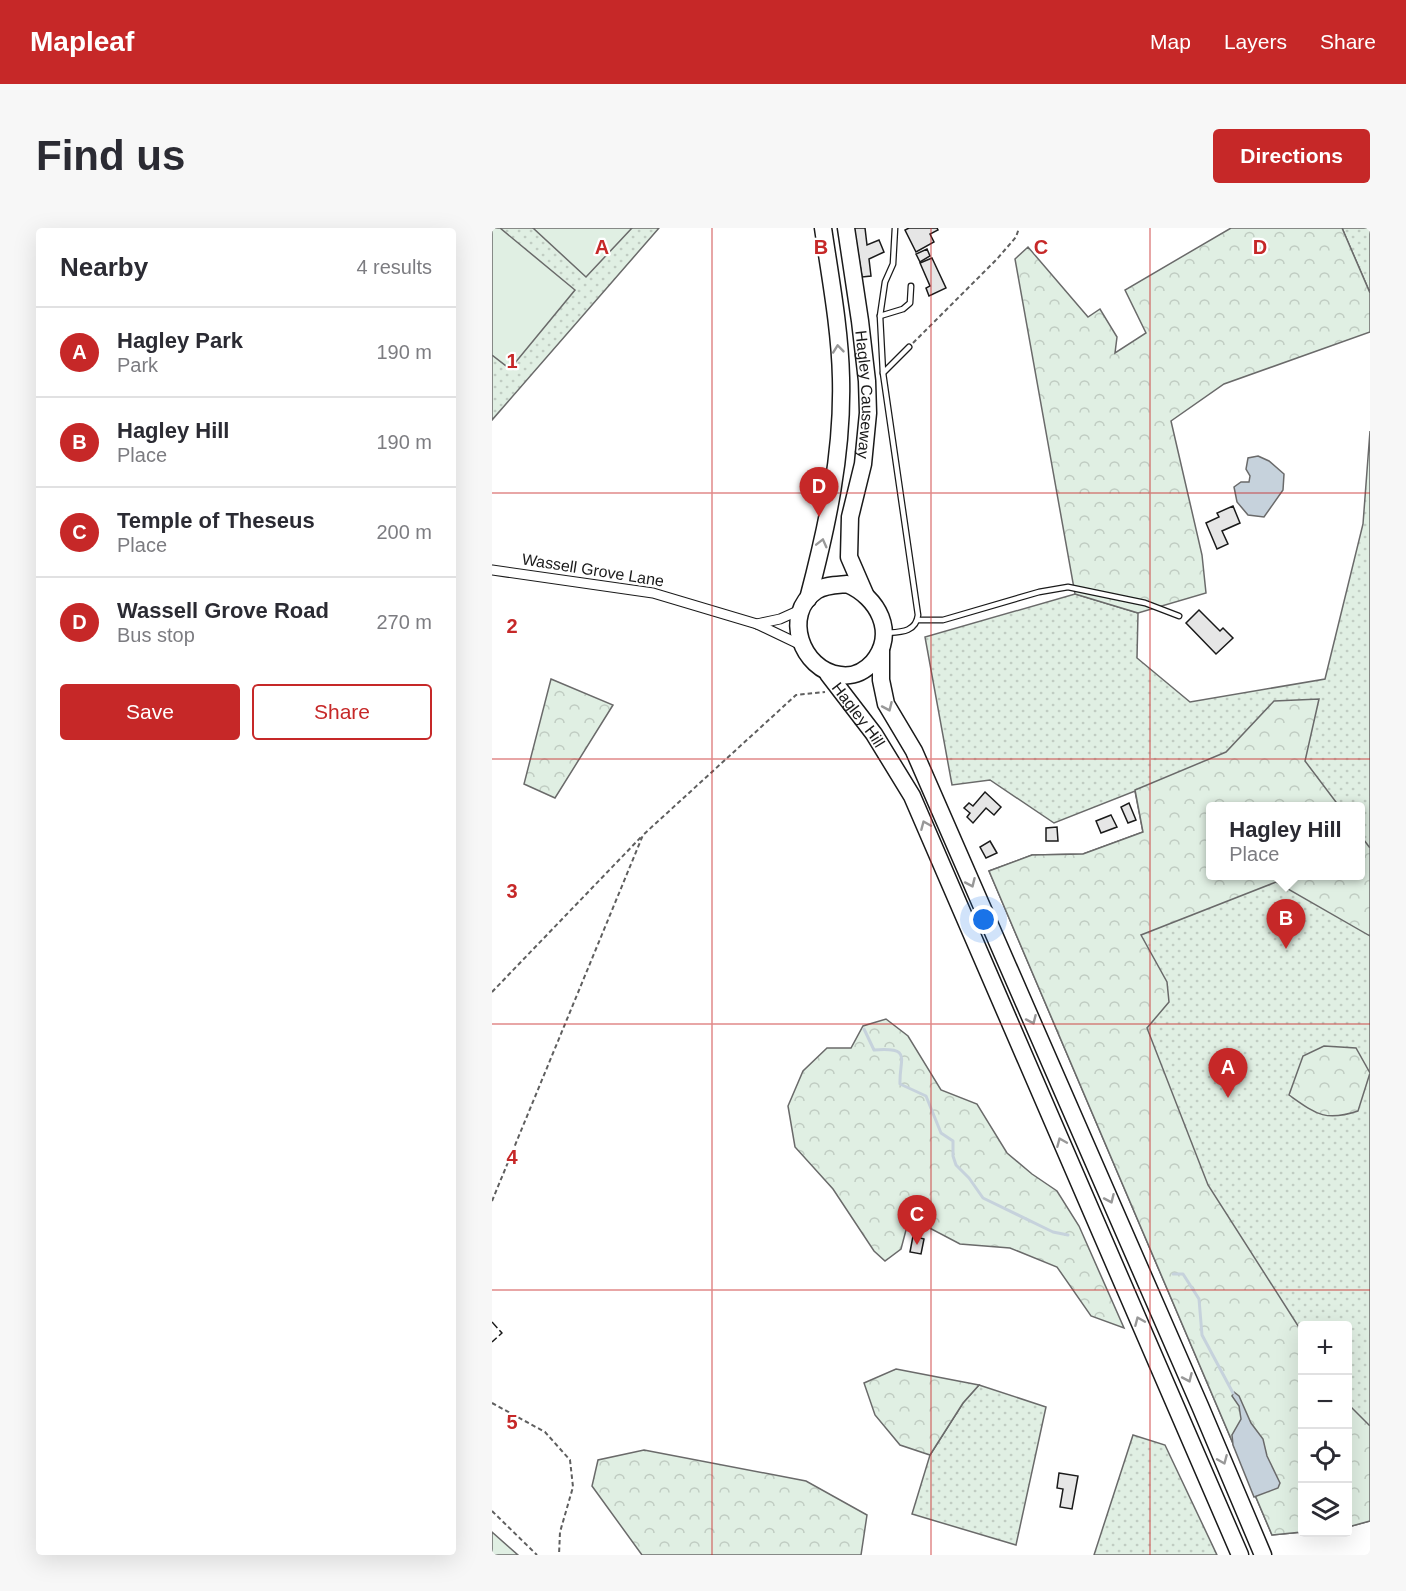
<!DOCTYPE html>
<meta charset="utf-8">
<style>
body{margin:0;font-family:Arial,sans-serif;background:#f7f7f7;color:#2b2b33}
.controls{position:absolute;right:18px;bottom:18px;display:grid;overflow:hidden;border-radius:6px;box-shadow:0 6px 24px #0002}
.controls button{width:54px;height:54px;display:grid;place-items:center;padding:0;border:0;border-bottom:2px solid #e1e1e2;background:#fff;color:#2b2b33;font:30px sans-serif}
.you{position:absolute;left:492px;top:692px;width:21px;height:21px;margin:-15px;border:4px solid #fff;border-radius:50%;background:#1a73e8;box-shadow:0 0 0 9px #1a73e833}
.badge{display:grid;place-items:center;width:39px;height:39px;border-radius:50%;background:#c62828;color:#fff;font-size:20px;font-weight:700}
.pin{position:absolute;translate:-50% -50px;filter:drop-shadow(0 2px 3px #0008)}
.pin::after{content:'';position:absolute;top:32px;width:21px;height:18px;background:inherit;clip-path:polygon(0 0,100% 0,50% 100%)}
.popup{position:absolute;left:714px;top:574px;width:159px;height:78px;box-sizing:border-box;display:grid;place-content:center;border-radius:6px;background:#fff;filter:drop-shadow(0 2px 4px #0005);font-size:20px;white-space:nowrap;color:#7c7c81}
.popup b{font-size:22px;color:#2b2b33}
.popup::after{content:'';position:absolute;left:50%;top:100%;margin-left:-12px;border:12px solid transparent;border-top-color:#fff}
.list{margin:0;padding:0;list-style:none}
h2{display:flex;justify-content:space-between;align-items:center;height:78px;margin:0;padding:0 24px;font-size:26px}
h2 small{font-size:20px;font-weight:400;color:#7c7c81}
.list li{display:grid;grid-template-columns:39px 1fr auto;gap:18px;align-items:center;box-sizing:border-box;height:90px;padding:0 24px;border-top:2px solid #e1e1e2}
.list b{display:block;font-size:22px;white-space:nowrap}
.list p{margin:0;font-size:20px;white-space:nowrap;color:#7c7c81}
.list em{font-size:20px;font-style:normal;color:#7c7c81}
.actions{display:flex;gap:12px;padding:18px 24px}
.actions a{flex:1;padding:14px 0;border:2px solid #c62828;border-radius:6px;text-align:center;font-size:21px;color:#c62828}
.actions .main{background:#c62828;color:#fff}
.icon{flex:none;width:33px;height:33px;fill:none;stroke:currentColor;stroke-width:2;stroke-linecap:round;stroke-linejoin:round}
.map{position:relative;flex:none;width:878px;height:1327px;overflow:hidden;border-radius:6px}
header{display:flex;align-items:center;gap:36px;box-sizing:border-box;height:84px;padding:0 30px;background:#c62828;color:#fff}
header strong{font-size:28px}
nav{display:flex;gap:33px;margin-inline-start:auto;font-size:21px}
.intro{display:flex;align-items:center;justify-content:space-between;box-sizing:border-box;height:144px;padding:0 36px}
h1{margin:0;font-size:42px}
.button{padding:15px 27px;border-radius:6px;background:#c62828;color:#fff;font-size:21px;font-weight:700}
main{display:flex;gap:36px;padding:0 36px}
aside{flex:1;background:#fff;border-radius:6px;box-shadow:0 6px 24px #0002}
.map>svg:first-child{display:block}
</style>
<header>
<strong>Mapleaf</strong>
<nav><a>Map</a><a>Layers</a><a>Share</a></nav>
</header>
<div class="intro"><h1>Find us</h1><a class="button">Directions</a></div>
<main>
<aside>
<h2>Nearby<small>4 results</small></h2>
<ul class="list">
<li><span class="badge">A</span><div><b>Hagley Park</b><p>Park</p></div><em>190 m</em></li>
<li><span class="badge">B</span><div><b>Hagley Hill</b><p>Place</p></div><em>190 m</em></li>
<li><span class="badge">C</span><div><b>Temple of Theseus</b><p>Place</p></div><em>200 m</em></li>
<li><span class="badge">D</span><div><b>Wassell Grove Road</b><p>Bus stop</p></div><em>270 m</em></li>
</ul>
<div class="actions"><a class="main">Save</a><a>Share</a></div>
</aside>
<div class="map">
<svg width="878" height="1327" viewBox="0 0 878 1327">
<defs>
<pattern id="grass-dots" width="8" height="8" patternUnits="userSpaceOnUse" patternTransform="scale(1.5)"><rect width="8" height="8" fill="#e0efe3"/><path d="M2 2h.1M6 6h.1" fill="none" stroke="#c0ccc2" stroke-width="1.8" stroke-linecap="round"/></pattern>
<pattern id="forest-crowns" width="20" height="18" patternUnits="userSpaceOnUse" patternTransform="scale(1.5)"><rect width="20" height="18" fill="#e0efe3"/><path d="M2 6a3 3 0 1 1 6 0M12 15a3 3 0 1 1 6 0" fill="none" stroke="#c0ccc2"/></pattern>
</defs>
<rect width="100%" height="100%" fill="#fff"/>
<g fill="url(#grass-dots)" stroke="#6a6a6a" stroke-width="1.5" fill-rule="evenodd">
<polygon points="0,0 167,0 0,192"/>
<polygon points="850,0 878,0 878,65"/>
<path d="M878 203V1293L856 1299V1098H810V1304L780 1307 497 643 540 627 591 626 651 604 643 563 562 595 498 552 460 557 433 409 583 366 646 385 645 430 698 474 833 451 871 296ZM719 578H869V648H719Z"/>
<polygon points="487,1157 554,1179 524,1317 420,1286 438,1227 471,1175"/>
<polygon points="641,1207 673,1217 725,1327 602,1327"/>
</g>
<g fill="url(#forest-crowns)" stroke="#6a6a6a" stroke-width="1.5">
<polygon points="739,0 850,0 878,65 878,104 732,156 679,193 710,327 714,365 646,385 583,366 523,31 536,19 596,89 608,81 625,109 623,125 654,105 633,62"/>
<polygon points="59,451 121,477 63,570 32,556"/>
<polygon points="827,471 813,533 847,578 719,578 719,648 869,648 869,608 878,620 878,708 784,654 649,707 675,754 677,774 655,800 716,957 810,1104 810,1304 780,1307 497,643 540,627 591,626 651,604 643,562 734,524 782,473"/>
<polygon points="394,791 416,808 449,862 485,876 515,925 540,946 565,963 587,998 632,1100 599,1088 565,1039 518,1020 468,1016 432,997 414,1002 409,1021 393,1033 382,1023 341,961 303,919 296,878 311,843 335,820 359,820 371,798"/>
<path d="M832 818 864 820 878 845 866 883C833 894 824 886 797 867L811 828Z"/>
<polygon points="404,1141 487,1157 471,1175 438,1227 408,1217 383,1187 372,1155"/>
<polygon points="856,1176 878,1198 878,1293 856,1299"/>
<polygon points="152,1222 314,1253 375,1287 369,1327 150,1327 100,1258 106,1232"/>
<polygon points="0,1304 26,1327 0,1327"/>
</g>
<g fill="#e0efe3" stroke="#6a6a6a" stroke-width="1.5">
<polygon points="0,0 8,0 83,62 18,141 0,127"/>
<polygon points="41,0 140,0 94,49"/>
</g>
<g fill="#c6d2dc" stroke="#6a6a6a" stroke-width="1.5">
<polygon points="766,228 777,233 792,246 791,262 772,289 756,287 745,274 742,259 749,254 757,254 758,248 754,241 756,230"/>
<polygon points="742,1164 747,1168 759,1195 771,1211 775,1228 788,1255 786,1260 762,1269 741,1217 740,1207 749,1191 747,1178 740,1168"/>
</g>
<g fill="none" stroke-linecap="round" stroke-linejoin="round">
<g stroke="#c6d2dc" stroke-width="3">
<path d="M372 801 382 822C421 819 407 830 408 856L434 868 449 905 461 913V928L464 937 477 950 491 970 561 1004 576 1007"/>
<polyline points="681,1046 691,1046 707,1071 710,1107 741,1165"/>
</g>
</g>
<g fill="#e6e6e6" stroke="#1a1a1a" stroke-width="1.5">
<polygon points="362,0 373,0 375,17 387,12 392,24 377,31 379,48 370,49"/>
<polygon points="417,0 445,0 446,2 438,6 442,14 424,24 413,2"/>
<polygon points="435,21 438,28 428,34 424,26"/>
<polygon points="440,30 454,60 437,68 434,60 438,58 428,35"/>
<polygon points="741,278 748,295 730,303 736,316 725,321 714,295 727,289 725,285"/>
<polygon points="707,382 728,403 731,400 741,410 724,426 694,395"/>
<polygon points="493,564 509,579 502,587 494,580 481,595 475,589 478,585 472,580 477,575 481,578"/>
<polygon points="637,575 644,592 636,595 629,579"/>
<polygon points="619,587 625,599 609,605 604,593"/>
<polygon points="565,599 566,613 554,613 554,600"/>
<polygon points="498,613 505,625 494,630 488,619"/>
<polygon points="421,1008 432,1011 429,1026 418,1024"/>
<polygon points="567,1245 586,1248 580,1281 568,1279 571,1261 565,1260"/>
</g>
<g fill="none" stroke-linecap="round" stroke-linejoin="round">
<g stroke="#1a1a1a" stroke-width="7">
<g id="service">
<polyline points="388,88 411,81 418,75 419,58"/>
<polyline points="391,145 388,88 393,54 401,36 403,0"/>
<polyline points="425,392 451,392 547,364 576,359 653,375 687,388"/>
<path d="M395 405C409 404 424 404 426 387L391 145 417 119"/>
</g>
</g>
<g stroke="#1a1a1a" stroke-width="11">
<g id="minor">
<polyline points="0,342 161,365 265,396 309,417"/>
<polyline points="265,396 288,391 308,382"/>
</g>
</g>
<g stroke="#1a1a1a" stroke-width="19">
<g id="trunk">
<path id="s1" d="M354 0 368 93 375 153 376 185 371 236 358 289 357 329 373 366"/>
<path d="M355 356C386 369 405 405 381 434 372 444 361 449 348 447 309 442 290 386 324 363 332 357 345 357 355 356Z"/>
<path d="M316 371C335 299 351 226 349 150 348 101 338 48 331 0"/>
<polyline points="389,422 389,452 394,476 422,523 708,1178 771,1327"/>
<path id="s2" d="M336 446 382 506 420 568 748 1327"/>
</g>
</g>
<g stroke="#5f5f5f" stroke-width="2" stroke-dasharray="4.5 3" stroke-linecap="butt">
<polyline points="421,115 505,31 524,9 527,0"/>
<polyline points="0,764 150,608"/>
<polyline points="0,973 151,607 304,467 333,464"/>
<polyline points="0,1175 53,1204 78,1232 81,1259 68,1304 67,1327"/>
<polyline points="0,1283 45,1327"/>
</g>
<use href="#service" stroke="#fff" stroke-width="4.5"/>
<use href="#minor" stroke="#fff" stroke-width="9"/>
<use href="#trunk" stroke="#fff" stroke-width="16"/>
<polyline stroke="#1a1a1a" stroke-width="1.5" stroke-dasharray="8 3" stroke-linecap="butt" points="0,1094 10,1105 0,1114"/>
</g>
<defs><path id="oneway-chevron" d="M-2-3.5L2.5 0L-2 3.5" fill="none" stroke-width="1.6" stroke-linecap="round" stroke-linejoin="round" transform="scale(1.5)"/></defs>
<g stroke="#989898">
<use href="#oneway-chevron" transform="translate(346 121) rotate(-96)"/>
<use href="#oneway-chevron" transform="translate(330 315) rotate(-76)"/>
<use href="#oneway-chevron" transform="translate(396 479) rotate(66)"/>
<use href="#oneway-chevron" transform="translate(433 597) rotate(-113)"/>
<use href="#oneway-chevron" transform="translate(479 655) rotate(66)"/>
<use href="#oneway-chevron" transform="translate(540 792) rotate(66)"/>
<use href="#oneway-chevron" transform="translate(569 914) rotate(-113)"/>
<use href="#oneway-chevron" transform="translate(618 971) rotate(66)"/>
<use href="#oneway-chevron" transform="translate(647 1093) rotate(-113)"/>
<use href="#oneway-chevron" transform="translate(696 1150) rotate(66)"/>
<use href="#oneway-chevron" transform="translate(731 1232) rotate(67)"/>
</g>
<path fill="none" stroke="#c62828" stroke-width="1.5" stroke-opacity="0.55" d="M220 0V1327M439 0V1327M658 0V1327M0 265H878M0 531H878M0 796H878M0 1062H878"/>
<g text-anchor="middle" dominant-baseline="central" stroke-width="4.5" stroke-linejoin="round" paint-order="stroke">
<g font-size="16" fill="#1a1a1a" stroke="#fff">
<text stroke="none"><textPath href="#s1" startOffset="168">Hagley Causeway</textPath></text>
<text transform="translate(101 342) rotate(9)">Wassell Grove Lane</text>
<text stroke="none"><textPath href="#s2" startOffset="51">Hagley Hill</textPath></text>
</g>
</g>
<g font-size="20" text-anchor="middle" font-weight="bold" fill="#c62828" stroke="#fff" stroke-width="4.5" stroke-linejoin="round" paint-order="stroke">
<text x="110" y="26">A</text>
<text x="329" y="26">B</text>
<text x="549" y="26">C</text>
<text x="768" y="26">D</text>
<text x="20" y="140">1</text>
<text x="20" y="405">2</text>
<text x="20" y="670">3</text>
<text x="20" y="936">4</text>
<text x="20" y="1201">5</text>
</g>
</svg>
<div class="controls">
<button>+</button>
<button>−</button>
<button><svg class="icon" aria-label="locate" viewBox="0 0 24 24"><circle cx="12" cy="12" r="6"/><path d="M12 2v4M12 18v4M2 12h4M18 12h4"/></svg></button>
<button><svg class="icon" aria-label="layers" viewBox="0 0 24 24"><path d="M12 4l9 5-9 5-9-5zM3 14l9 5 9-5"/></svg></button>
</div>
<div class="you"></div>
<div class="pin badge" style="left:736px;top:870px">A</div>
<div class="pin badge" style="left:794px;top:721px">B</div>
<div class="popup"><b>Hagley Hill</b>Place</div>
<div class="pin badge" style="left:425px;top:1017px">C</div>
<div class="pin badge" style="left:327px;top:289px">D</div>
</div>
</main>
